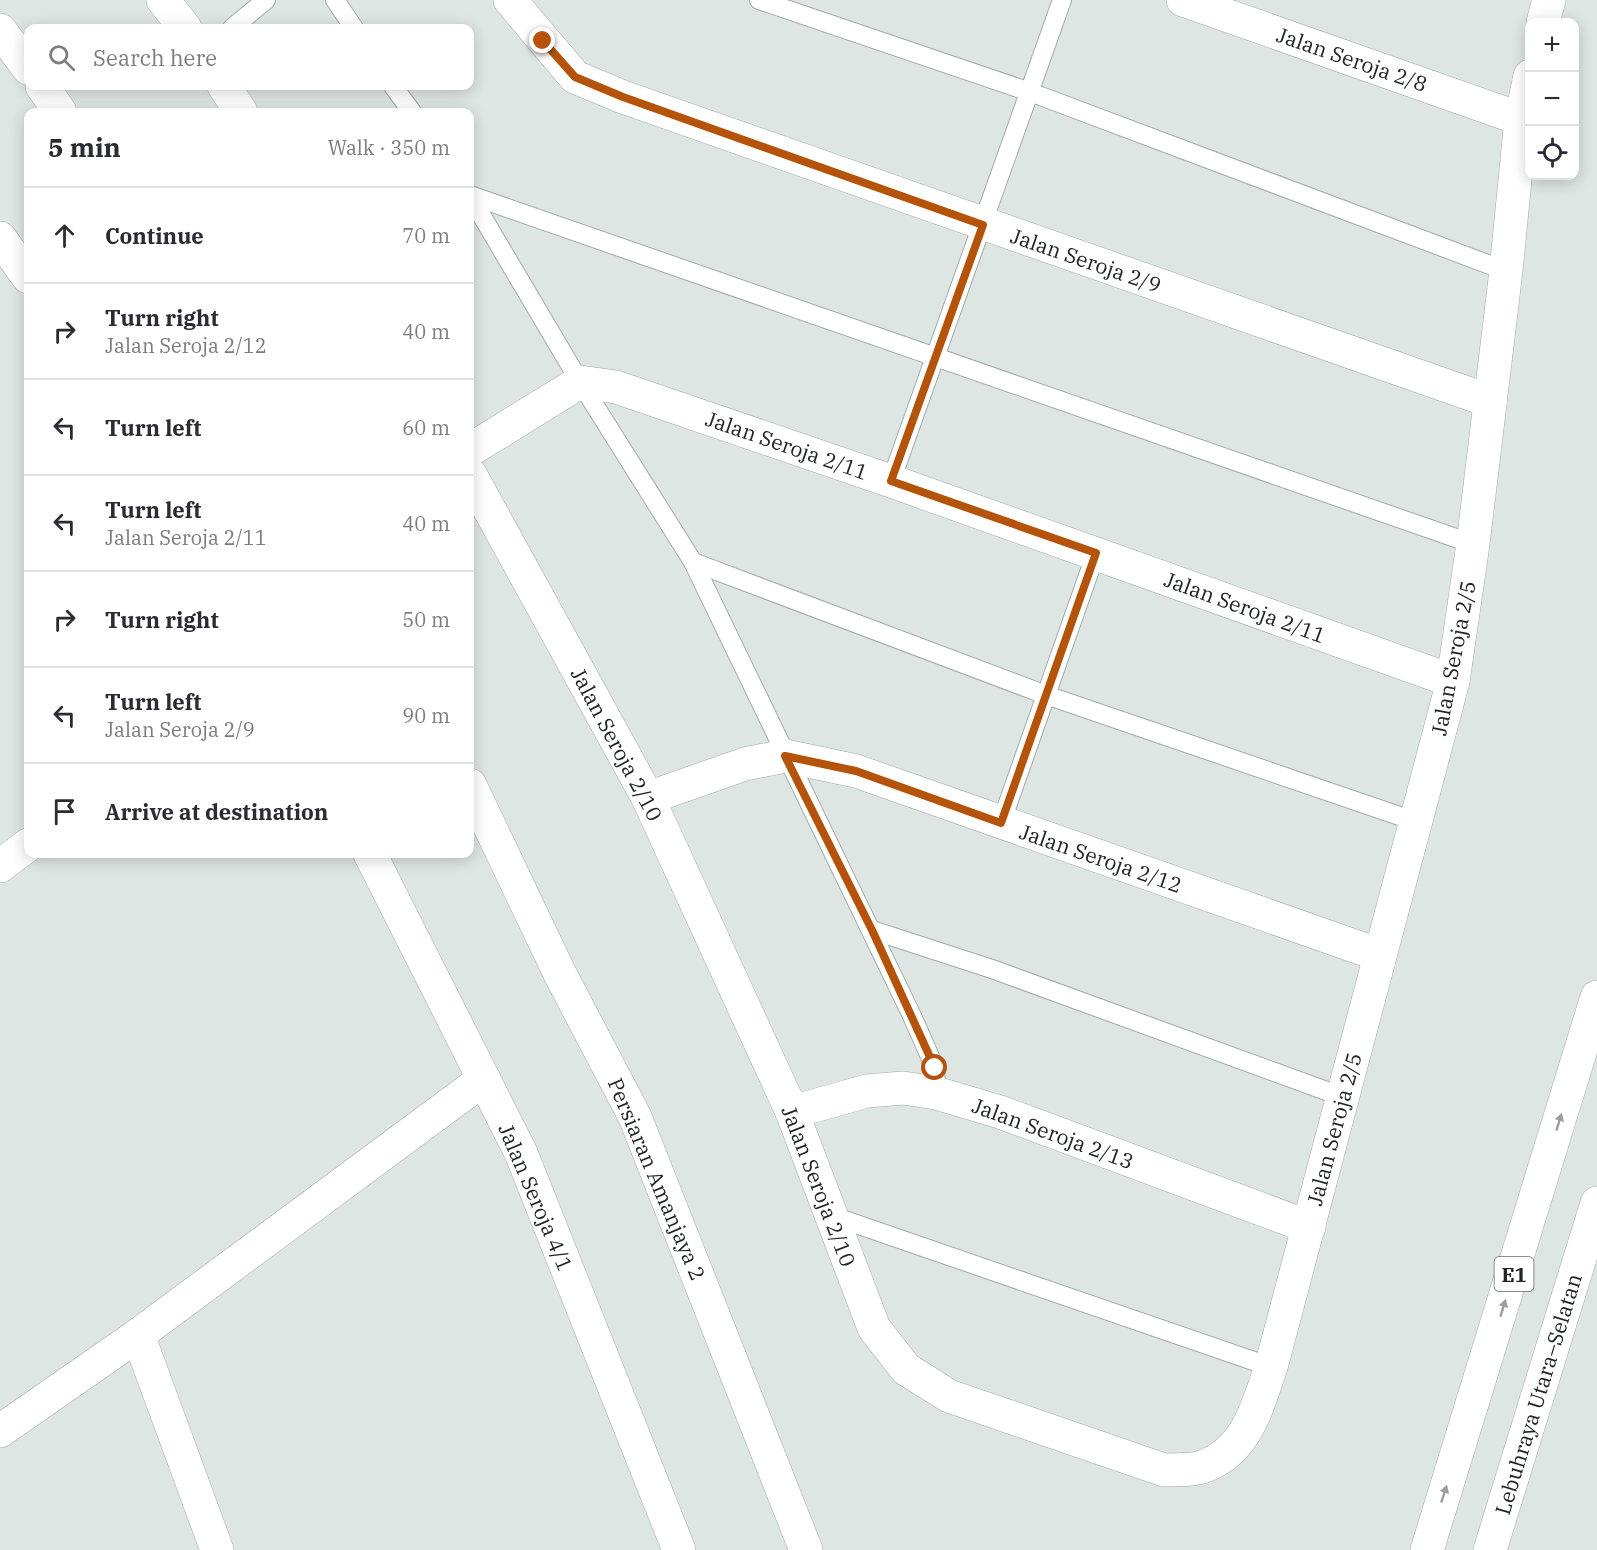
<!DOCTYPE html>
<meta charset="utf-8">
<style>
body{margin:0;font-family:"IBM Plex Serif",serif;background:#f2f2f3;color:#2b2b33}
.controls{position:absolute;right:18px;top:18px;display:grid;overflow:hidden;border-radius:12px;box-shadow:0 3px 15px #0003}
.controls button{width:54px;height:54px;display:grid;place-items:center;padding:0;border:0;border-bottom:2px solid #e1e1e2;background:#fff;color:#2b2b33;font:30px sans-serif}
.stop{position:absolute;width:18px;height:18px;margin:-14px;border:4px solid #b45309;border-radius:50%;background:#fff}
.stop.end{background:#b45309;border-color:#fff;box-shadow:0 2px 6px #0008}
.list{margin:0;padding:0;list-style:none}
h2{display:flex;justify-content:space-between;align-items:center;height:78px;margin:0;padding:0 24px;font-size:26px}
h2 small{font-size:20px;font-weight:400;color:#7c7c81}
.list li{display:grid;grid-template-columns:39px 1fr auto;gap:18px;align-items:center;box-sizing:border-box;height:96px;padding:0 24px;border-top:2px solid #e1e1e2}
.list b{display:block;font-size:22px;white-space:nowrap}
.list p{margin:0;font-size:20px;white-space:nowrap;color:#7c7c81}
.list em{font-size:20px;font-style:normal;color:#7c7c81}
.icon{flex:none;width:33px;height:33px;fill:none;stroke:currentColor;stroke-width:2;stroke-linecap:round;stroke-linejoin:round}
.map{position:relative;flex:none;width:1597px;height:1550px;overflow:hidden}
.search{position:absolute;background:#fff;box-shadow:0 3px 15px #0003;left:24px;top:24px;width:450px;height:66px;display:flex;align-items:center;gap:15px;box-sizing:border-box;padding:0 21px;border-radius:12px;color:#7c7c81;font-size:22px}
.panel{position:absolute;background:#fff;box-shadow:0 3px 15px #0003;left:24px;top:108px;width:450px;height:750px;border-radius:12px}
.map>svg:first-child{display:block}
</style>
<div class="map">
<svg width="1597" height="1550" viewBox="0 0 1597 1550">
<rect width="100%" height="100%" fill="#dee6e4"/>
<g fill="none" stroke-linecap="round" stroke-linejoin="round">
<g stroke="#a3aaa9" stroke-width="20">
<g id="service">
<polyline points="335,0 354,28"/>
<polyline points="759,0 1030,92 1506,271"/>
<polyline points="232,28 266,0"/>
<polyline points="393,86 412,112"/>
<polyline points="470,195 1473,544"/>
<polyline points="470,196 580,382 693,562 912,1016 935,1068 936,1093"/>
<polyline points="891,481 1062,0"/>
<polyline points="693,562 1046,695 1417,822"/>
<polyline points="1001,823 1096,553"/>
<polyline points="872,930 992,969 1343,1097"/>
<polyline points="830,1215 1271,1367"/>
</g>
</g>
<g stroke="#a3aaa9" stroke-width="34">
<g id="minor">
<polyline points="163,0 185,28"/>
<polyline points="510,0 575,77 623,97 1490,401"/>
<polyline points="1183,0 1521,119"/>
<polyline points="1543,22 1549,0"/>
<polyline points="224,86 241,112"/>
<polyline points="0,238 28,277"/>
<polyline points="470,450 580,382 616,387 891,481 1453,681"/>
<path d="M470 474 648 798 792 1112 874 1328 906 1369 949 1396 1164 1470C1176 1469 1191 1471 1202 1467 1247 1452 1257 1407 1271 1367L1453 681 1473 544 1506 271 1521 119 1530 76"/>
<polyline points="648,798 745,764 785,756 856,771 1380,955"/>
<polyline points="370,854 521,1153 679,1550"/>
<polyline points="0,866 28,845"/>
<polyline points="792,1112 867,1091 903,1088 936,1093 1000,1112 1309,1227"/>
<polyline points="138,1335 217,1550"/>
<polyline points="0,1431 138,1335 484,1079"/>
</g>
</g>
<g stroke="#a3aaa9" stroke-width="34">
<g id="tertiary">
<polyline points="0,30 28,68"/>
<polyline points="42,86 60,112"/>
<polyline points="470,785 560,974 635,1117 806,1550"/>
</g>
</g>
<g stroke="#a3aaa9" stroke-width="34">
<g id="motorway">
<polyline points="1427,1550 1597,997"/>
<polyline points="1490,1550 1597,1203"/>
</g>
</g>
<use href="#service" stroke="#fff" stroke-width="18"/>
<use href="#minor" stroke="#fff" stroke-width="33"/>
<use href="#tertiary" stroke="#fff" stroke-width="33"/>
<use href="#motorway" stroke="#fff" stroke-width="33"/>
</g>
<defs><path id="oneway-solid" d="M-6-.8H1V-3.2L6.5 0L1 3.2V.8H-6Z" transform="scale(1.5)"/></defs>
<g fill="#9c9d9d">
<use href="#oneway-solid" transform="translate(1559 1122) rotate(-73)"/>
<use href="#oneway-solid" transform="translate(1503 1308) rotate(-73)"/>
<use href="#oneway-solid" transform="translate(1444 1494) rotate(-72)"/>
</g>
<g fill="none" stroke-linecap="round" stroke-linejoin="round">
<polyline stroke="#b45309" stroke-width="8" points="543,41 575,77 623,97 983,225 891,481 1096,553 1001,823 856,771 785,756 872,930 935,1068"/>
</g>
<g text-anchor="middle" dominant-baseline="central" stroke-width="4.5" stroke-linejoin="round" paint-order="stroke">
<rect fill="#fff" stroke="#656666" stroke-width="1.5" x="1494.5" y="1257" width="39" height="34" rx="4.5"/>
<g font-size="20" font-weight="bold" fill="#232525">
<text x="1514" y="1274">E1</text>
</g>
<g font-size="21" fill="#232525" stroke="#fff">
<text transform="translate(1352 59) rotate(19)">Jalan Seroja 2/8</text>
<text transform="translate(1086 260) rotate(19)">Jalan Seroja 2/9</text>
<text transform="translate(787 445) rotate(19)">Jalan Seroja 2/11</text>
<text transform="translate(1245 607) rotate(20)">Jalan Seroja 2/11</text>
<text transform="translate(1453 658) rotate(-79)">Jalan Seroja 2/5</text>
<text transform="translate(617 744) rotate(62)">Jalan Seroja 2/10</text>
<text transform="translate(1101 858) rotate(19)">Jalan Seroja 2/12</text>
<text transform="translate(1334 1129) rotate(-75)">Jalan Seroja 2/5</text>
<text transform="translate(1053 1133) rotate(20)">Jalan Seroja 2/13</text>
<text transform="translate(657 1179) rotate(67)">Persiaran Amanjaya 2</text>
<text transform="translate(819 1186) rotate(69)">Jalan Seroja 2/10</text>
<text transform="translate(536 1197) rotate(67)">Jalan Seroja 4/1</text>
<text transform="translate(1538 1394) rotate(-73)">Lebuhraya Utara–Selatan</text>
</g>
</g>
</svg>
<div class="controls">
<button>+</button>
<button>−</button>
<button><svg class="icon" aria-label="locate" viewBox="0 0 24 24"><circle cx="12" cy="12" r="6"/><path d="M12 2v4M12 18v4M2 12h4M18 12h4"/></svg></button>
</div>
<div class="stop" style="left:935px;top:1068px"></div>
<div class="stop end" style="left:543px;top:41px"></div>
<div class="search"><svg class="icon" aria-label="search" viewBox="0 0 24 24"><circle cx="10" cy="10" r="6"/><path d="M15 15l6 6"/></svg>Search here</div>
<section class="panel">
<h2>5 min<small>Walk · 350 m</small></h2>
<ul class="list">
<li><svg class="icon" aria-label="ahead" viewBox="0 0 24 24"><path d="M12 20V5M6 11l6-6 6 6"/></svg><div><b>Continue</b></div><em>70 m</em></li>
<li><svg class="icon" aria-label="right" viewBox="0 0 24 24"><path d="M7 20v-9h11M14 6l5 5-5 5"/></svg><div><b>Turn right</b><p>Jalan Seroja 2/12</p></div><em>40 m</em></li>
<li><svg class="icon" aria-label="left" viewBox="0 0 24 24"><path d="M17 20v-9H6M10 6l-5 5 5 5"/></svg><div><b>Turn left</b></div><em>60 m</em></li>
<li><svg class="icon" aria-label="left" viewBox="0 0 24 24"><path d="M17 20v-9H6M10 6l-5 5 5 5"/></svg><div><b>Turn left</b><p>Jalan Seroja 2/11</p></div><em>40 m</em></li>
<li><svg class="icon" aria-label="right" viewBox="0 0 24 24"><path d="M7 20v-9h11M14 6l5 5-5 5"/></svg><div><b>Turn right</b></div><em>50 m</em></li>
<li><svg class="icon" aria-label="left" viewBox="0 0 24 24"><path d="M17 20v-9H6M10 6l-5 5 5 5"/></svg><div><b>Turn left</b><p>Jalan Seroja 2/9</p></div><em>90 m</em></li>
<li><svg class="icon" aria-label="arrive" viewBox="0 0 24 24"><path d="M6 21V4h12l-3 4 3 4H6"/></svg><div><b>Arrive at destination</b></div></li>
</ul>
</section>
</div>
